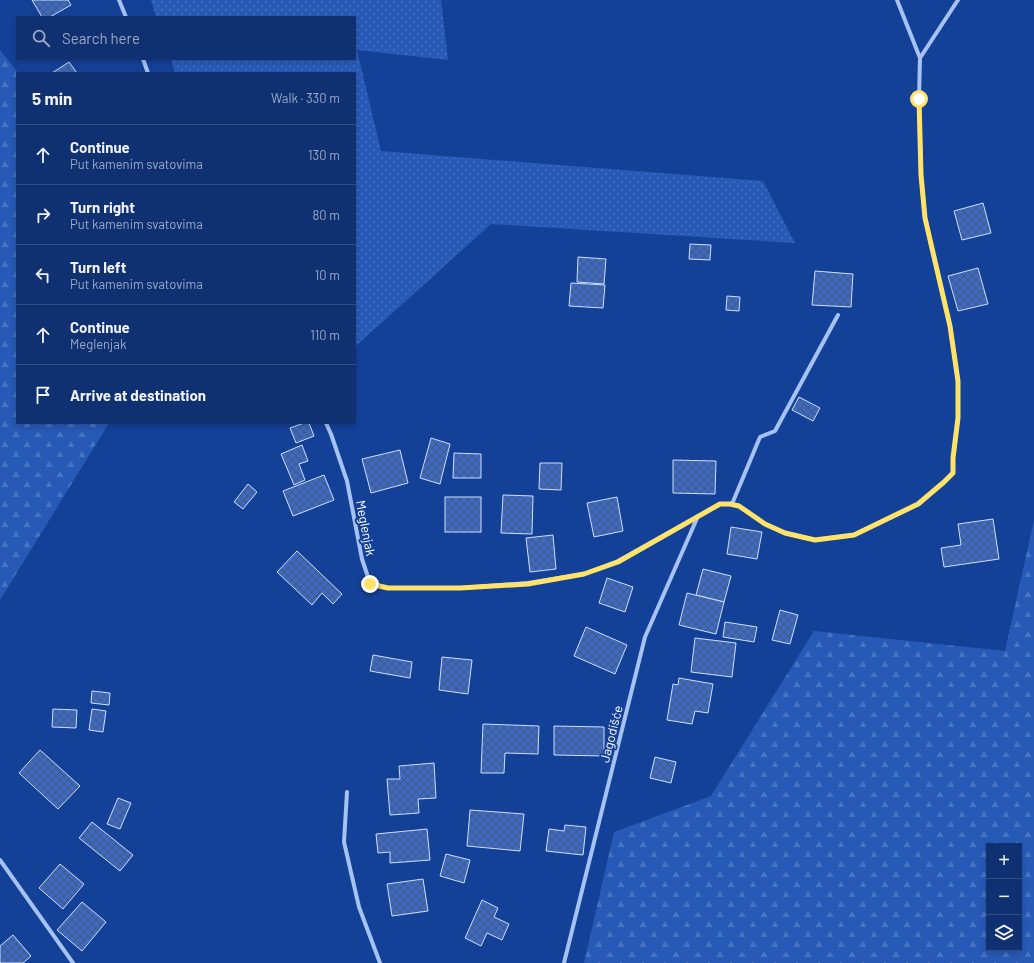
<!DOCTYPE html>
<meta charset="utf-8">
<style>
body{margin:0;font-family:Barlow,sans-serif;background:#183977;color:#f1f3f6}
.controls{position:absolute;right:12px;bottom:12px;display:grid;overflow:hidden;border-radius:0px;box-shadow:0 2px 6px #0003}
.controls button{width:36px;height:36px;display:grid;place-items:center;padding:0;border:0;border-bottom:1px solid #2f4c84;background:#0f3172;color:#f1f3f6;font:20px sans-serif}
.stop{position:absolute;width:12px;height:12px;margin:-9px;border:3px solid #ffe268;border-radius:50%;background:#fff}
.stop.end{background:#ffe268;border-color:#fff;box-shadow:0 1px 4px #0008}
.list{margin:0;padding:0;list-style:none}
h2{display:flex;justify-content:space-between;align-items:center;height:52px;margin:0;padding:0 16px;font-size:17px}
h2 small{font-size:13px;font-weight:400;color:#9ba9c4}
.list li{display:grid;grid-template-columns:26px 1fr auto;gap:12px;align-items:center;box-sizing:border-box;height:60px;padding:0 16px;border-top:1px solid #2f4c84}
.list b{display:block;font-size:15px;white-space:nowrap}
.list p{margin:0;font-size:13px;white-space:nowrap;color:#9ba9c4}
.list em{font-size:13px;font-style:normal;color:#9ba9c4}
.icon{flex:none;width:22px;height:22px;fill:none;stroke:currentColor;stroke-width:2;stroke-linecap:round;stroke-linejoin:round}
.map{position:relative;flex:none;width:1034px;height:963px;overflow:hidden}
.search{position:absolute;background:#0f3172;box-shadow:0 2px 6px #0003;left:16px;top:16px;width:340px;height:44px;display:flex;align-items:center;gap:10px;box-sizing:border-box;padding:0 14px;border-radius:0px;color:#9ba9c4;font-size:15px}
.panel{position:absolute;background:#0f3172;box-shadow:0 2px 6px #0003;left:16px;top:72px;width:340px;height:352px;border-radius:0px}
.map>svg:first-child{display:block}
</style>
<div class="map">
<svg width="1034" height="963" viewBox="0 0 1034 963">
<defs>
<pattern id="grass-dots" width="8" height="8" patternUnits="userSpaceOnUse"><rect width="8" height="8" fill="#275ab6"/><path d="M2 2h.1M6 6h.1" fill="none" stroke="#4773c1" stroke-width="1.8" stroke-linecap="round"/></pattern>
<pattern id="forest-firs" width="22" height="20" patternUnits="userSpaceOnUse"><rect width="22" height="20" fill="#275ab6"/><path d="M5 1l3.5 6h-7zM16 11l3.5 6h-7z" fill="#4773c1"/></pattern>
<pattern id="building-cross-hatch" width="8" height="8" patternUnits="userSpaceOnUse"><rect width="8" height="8" fill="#3d6ac0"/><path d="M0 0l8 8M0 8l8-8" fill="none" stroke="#46587a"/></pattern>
</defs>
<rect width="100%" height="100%" fill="#144198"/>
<polygon fill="url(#grass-dots)" points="151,0 441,0 448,60 357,50 381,151 763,181 795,243 491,224 356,346 355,345 355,73 175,73 171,59 355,59 355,17 156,17"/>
<g fill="url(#forest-firs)" fill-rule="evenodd">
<polygon points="0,50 18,73 17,73 17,423 109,423 0,600"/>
<path d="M1034 520V963H584L614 832 711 796 814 631 1005 651ZM989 846H1019V948H989Z"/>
</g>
<g fill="url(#building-cross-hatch)" stroke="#cedffd">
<polygon points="32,0 68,0 71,5 50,17 42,17"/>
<polygon points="69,62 77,73 52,73"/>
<polygon points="983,203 991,233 962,240 954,211"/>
<polygon points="690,244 711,245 710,260 689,259"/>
<polygon points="578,257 606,259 604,284 577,282"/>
<polygon points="978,268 988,304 958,311 948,276"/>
<polygon points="815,271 853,274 851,307 812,305"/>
<polygon points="571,283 605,285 603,308 569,306"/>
<polygon points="727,296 740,297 739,311 726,310"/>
<polygon points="799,397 820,408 813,421 792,410"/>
<polygon points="304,423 309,423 314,436 296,443 290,428"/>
<polygon points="431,438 450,444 440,484 420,478"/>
<polygon points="302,445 308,461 299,464 305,480 294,485 281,454"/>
<polygon points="400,450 408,483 371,493 362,459"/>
<polygon points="454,453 481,454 481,478 453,478"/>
<polygon points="673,460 716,461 715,494 673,493"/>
<polygon points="540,463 562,463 561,490 539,489"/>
<polygon points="324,475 334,500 293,516 283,491"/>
<polygon points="248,484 257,492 243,509 234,502"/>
<polygon points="503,495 533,496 532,534 501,533"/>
<rect x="445" y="497" width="36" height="35"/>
<polygon points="617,497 623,531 594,537 587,503"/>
<polygon points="993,519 999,559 944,567 941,548 961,545 958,524"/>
<polygon points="731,527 762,532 757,559 727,554"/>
<polygon points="553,535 556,569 530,572 526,538"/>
<polygon points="297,551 342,594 333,604 322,593 312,605 277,572"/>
<polygon points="703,569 731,576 724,602 696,595"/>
<polygon points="607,578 633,587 625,612 599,603"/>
<polygon points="687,593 724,602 716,634 679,625"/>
<polygon points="780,610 798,615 790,644 772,640"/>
<polygon points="725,622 757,627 754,642 723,637"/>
<polygon points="586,627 627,645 615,674 574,656"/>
<polygon points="695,638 736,643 732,677 691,672"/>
<polygon points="373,655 412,662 410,678 370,671"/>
<polygon points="442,657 472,660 468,694 439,690"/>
<polygon points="679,678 713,684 708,713 695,711 692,724 667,720 673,684 678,685"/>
<polygon points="92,691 110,693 109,705 91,703"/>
<polygon points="53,709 77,710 76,728 52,727"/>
<polygon points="92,709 106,711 103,732 89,730"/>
<polygon points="483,724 539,726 538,754 505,753 504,773 481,773"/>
<polygon points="554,726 604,727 604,756 554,755"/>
<polygon points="40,750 80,786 58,809 19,773"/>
<polygon points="655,757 676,762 671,783 650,778"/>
<polygon points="434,763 436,798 418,799 419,813 390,815 387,779 400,779 399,766"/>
<polygon points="118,798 131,803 120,829 107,824"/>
<polygon points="470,810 524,814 520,851 467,846"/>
<polygon points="92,822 133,855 120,871 79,838"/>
<polygon points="565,825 586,827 583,855 546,851 549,829 564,831"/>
<polygon points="427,829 430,860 390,863 390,852 378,853 376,834"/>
<polygon points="446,854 470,860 464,883 440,876"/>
<polygon points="60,864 84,884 63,909 39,888"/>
<polygon points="423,879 428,911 392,916 387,884"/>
<polygon points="482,900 498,908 494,917 509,924 502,940 487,933 481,946 465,938"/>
<polygon points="82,902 106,922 82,951 57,930"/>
<polygon points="13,935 31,956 23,963 0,963 0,946"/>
</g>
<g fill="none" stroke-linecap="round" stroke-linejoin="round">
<g stroke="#a6c2f3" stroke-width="4">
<polyline points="119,0 126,17"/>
<polyline points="897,0 920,58"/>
<polyline points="143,59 148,73"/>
<polyline points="326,423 331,434 347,481 362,559 370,583 388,588 461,588 528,583 584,574 618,561 720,504 730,504 739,506 765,524 785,533 815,540 854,535 919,504 944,482 953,473 953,458 958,418 958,381 950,326 925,218 921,175 919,99 920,58 958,0"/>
<polyline points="732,504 760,437 775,431 838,315"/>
<polyline points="347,792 344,842 359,907 380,963"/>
<polyline points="0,860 73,963"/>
<polyline points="564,963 645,637 698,516"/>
</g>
</g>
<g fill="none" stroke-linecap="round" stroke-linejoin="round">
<polyline stroke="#ffe268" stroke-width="5" points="370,584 388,588 460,588 528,584 584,574 618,562 720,504 730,504 739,506 765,524 785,533 815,540 854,535 918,504 944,482 953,473 953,458 958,418 958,381 950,326 925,218 921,175 919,99"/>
</g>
<g text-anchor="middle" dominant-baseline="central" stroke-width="4" stroke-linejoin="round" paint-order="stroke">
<g font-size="13" fill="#fff" stroke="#144198">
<text transform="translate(366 528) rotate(79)">Meglenjak</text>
<text transform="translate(611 734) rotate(-76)">Jagodišće</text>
</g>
</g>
</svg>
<div class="controls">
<button>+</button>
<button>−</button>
<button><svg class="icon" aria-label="layers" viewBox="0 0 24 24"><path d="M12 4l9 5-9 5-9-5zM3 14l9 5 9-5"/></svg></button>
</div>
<div class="stop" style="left:919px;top:99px"></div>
<div class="stop end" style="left:370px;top:584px"></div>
<div class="search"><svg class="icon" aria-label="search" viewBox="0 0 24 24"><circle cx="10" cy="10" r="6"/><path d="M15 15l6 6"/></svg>Search here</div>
<section class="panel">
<h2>5 min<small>Walk · 330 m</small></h2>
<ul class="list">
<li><svg class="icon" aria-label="ahead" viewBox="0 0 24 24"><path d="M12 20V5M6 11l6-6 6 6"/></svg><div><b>Continue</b><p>Put kamenim svatovima</p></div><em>130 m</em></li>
<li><svg class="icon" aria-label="right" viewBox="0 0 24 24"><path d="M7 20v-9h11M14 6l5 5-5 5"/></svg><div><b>Turn right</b><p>Put kamenim svatovima</p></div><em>80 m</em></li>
<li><svg class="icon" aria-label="left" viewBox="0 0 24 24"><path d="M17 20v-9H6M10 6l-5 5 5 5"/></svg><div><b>Turn left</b><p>Put kamenim svatovima</p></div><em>10 m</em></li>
<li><svg class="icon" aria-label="ahead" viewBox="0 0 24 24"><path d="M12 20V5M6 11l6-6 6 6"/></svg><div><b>Continue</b><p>Meglenjak</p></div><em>110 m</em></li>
<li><svg class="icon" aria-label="arrive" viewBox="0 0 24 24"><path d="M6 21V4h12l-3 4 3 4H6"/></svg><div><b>Arrive at destination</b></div></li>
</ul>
</section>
</div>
